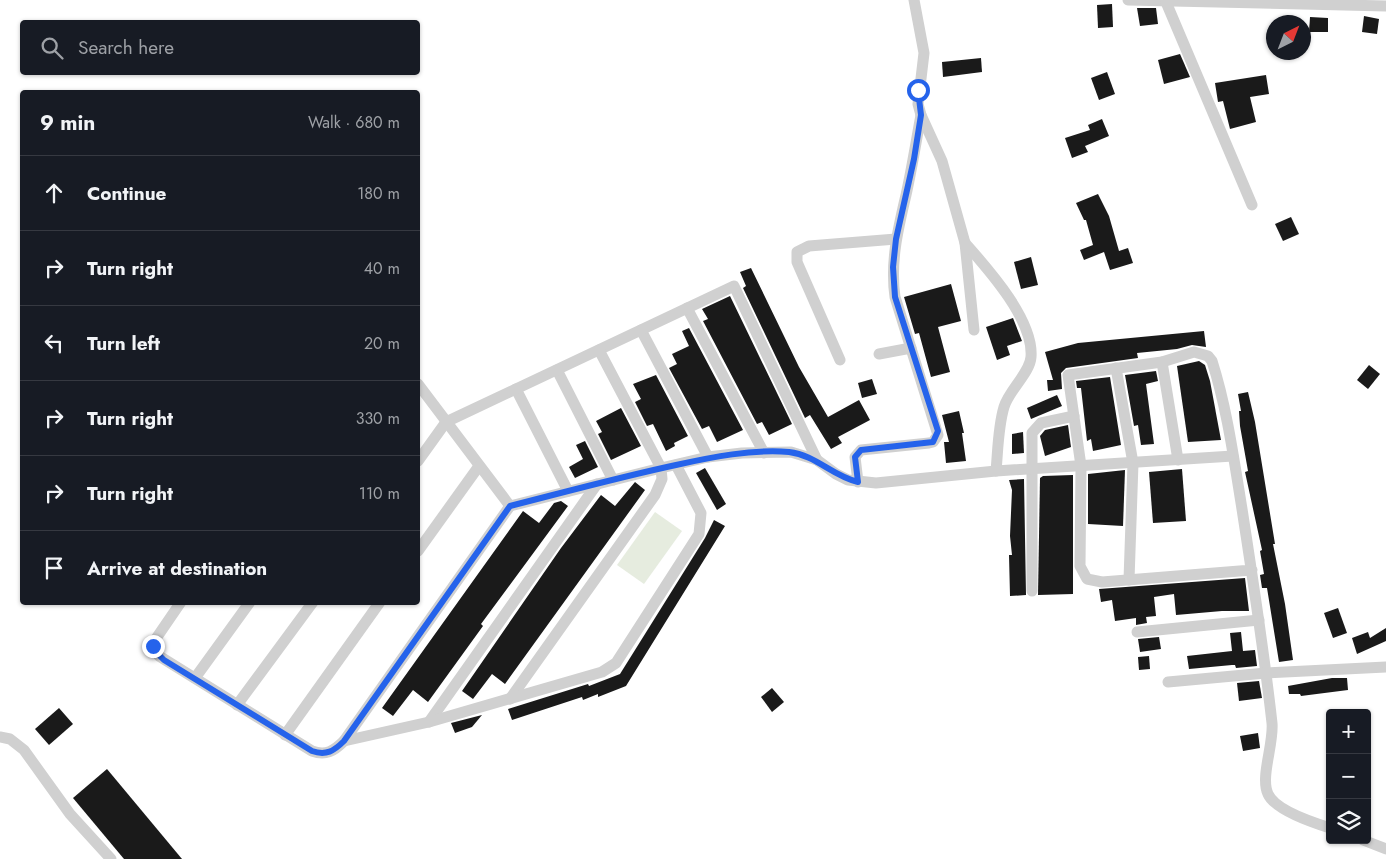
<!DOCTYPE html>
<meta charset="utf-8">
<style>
body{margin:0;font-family:Jost,sans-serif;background:#20242c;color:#f1f3f6}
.controls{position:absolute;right:15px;bottom:15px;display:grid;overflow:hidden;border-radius:5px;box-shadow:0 1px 4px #0004}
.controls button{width:45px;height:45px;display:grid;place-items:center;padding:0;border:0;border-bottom:1px solid #363941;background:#171b24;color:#f1f3f6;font:25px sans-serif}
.compass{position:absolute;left:1266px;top:15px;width:45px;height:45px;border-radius:50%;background:#171b24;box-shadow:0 1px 4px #0004;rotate:42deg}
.stop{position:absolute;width:15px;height:15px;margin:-11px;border:4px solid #2563eb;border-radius:50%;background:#fff}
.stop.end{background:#2563eb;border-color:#fff;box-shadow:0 1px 5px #0008}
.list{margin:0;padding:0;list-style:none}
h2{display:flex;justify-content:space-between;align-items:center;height:65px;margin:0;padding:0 20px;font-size:21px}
h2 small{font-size:16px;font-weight:400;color:#9ea1a6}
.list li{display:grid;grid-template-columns:32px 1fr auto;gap:15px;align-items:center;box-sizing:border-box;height:75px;padding:0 20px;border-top:1px solid #363941}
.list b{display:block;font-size:19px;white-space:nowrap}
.list em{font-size:16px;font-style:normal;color:#9ea1a6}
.icon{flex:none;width:28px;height:28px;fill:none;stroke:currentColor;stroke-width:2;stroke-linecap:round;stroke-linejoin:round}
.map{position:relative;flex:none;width:1386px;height:859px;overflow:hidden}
.search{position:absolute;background:#171b24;box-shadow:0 1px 4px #0004;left:20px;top:20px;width:400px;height:55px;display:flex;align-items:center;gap:12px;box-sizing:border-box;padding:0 18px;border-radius:5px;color:#9ea1a6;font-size:19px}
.panel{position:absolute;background:#171b24;box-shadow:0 1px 4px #0004;left:20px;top:90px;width:400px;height:515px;border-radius:5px}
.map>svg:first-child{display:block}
</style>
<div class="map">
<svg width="1386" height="859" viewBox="0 0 1386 859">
<rect width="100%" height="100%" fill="#fff"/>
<polygon fill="#e6ecdf" points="655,512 682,531 644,584 617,565"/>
<g fill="#1a1a1a">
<polygon points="1112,4 1113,27 1098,28 1097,5"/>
<polygon points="1137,8 1156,8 1158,24 1140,26"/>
<polygon points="1364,16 1379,19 1377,34 1362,32"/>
<polygon points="1310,17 1328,18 1328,32 1309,32"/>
<polygon points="1180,54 1190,77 1164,84 1158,60"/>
<polygon points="981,58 982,72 943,77 942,62"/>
<polygon points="1107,72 1115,94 1099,100 1091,78"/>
<polygon points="1266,75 1269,94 1250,97 1256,122 1230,129 1223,101 1218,102 1215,83"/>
<polygon points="1102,119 1109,136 1085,146 1088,152 1072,158 1065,138 1090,130 1088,125"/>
<polygon points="1098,194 1109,216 1119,251 1128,248 1133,263 1110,270 1104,252 1084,260 1080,250 1093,245 1086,220 1084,220 1076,203"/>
<polygon points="1291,217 1299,234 1283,241 1275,224"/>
<polygon points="1031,257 1038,285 1021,289 1014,262"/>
<polygon points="751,268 799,367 828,417 859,400 870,420 838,437 842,443 831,449 810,415 805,418 743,288 746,286 740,272"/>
<polygon points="951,284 961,321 938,327 950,372 931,377 919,333 915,334 904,297"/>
<polygon points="730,296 792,424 769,435 762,422 757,424 703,321 708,319 702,309"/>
<polygon points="1013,318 1022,341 1007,346 1010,355 997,360 986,327"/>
<polygon points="689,328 743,430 717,442 709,426 702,429 669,368 677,364 672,354 689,346 682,331"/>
<polygon points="1204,331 1206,347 1192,345 1177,349 1137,353 1138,358 1066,368 1061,373 1062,389 1048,391 1047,380 1053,380 1045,352 1078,343"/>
<polygon points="1199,361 1205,365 1210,381 1221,440 1188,442 1177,366"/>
<polygon points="1369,365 1380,374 1368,389 1357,380"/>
<polygon points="1156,371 1158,381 1146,384 1154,444 1141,445 1138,425 1134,426 1125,375"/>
<polygon points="656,375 688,436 674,443 675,446 666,451 653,424 647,426 635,402 641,399 633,384"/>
<polygon points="1110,377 1121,445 1093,451 1091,439 1087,441 1081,388 1077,388 1076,381"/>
<polygon points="872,379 877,394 862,398 858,383"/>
<polygon points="1248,392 1255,422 1275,544 1273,544 1285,604 1293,660 1279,662 1267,588 1262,588 1260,575 1264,574 1260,551 1262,550 1245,472 1248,471 1240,426 1239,411 1241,411 1238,394"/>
<polygon points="1057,395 1062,406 1031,419 1027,408"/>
<polygon points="621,408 641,446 611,460 598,434 602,432 596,421"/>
<polygon points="959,411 964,433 962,433 966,461 946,463 944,442 949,442 942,415"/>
<polygon points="1068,425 1071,447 1045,456 1040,436 1045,430"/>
<polygon points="1023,432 1024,453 1012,454 1012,434"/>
<polygon points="585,441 598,467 575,478 569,467 583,459 576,445"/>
<polygon points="705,468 726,504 717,510 696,473"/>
<polygon points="1182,469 1186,521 1153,523 1149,472"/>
<polygon points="1125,470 1123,526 1088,524 1088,474"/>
<polygon points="1073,475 1073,594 1038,595 1040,478 1043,476"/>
<polygon points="1024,479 1026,595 1010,596 1009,555 1012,555 1010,536 1012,490 1009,480"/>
<polygon points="635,482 645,490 505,684 492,674 473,699 462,691 561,548 601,495 615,506"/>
<polygon points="561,501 568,506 481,624 483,626 428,702 413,690 393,716 382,708 523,511 539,523 554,503"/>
<polygon points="714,520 725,526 626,686 598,697 598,694 583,700 582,697 512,720 508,709 588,684 589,686 620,674 705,538"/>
<polygon points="1245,578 1249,611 1222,611 1176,615 1174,594 1154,597 1156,616 1146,617 1147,623 1136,625 1136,618 1115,621 1112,600 1101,602 1099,589"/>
<polygon points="1338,608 1347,633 1333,638 1324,613"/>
<polygon points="1386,628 1386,641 1357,654 1352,638 1368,632 1370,638"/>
<polygon points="1241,632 1243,651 1255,650 1257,666 1236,668 1235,665 1232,665 1189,669 1187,656 1232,651 1230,633"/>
<polygon points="1159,637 1161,649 1140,652 1138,639"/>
<polygon points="1149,656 1150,669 1139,670 1138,657"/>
<polygon points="1332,678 1347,678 1348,690 1301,696 1300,694 1289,694 1288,686"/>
<polygon points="1259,681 1262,698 1239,701 1237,683"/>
<polygon points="772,688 784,702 772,712 761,697"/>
<polygon points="59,708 73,724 49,745 35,729"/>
<polygon points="482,715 472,727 455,733 451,723"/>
<polygon points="1258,733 1260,748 1243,751 1240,736"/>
<polygon points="107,769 182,859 124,859 73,798"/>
</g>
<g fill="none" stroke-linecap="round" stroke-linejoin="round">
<g stroke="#d0d0d0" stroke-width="11">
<polyline points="914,0 924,53 918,104 921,115 942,161 965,243 974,330"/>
<polyline points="1128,0 1386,6"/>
<polyline points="1166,2 1252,205"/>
<path d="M965 243C988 269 1034 320 1031 357 1030 373 1009 390 1004 407 998 427 998 450 996 471"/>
<polyline points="687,308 764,453"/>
<polyline points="641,330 708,457"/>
<polyline points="879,354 911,348"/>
<polyline points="840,360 797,262 797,252 809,246 896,239"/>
<polyline points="1162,362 1178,460"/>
<polyline points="1116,368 1133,463 1129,580"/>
<polyline points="557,370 613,480"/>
<polyline points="418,384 510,506"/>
<polyline points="516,389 568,491"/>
<polyline points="418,461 446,422 734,286 817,460"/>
<path d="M858 482 855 457 861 450 929 443 933 442 938 435 895 297C890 262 898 229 906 195 912 168 916 142 921 115"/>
<polyline points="418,551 479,466"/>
<path d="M1252 570 1102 582 1087 579 1080 566 1081 466 1068 375 1162 362 1194 352 1208 356 1212 361C1227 408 1234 460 1242 509 1253 580 1264 651 1272 723 1274 744 1260 777 1268 794 1275 810 1314 823 1330 828"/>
<polyline points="1032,591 1032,433 1041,423 1074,416"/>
<path d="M181 602 155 640 153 646 159 656 312 751C326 756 334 751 344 741L510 506 661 468 708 457 742 453 791 452 817 460 836 474 848 480 876 483 996 471 1233 456"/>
<polyline points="1137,632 1259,620"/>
<polyline points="195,678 250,602"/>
<polyline points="1168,682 1266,673 1386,667"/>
<polyline points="510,699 655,495 662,479 661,468 599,350"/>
<polyline points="237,705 313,602"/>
<polyline points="429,722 597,484"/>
<polyline points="285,735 380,602"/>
<polyline points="0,737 10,739 24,750 70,814 111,859"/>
<polyline points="344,741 429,722 602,672 616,663 699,534 701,513 676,465"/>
<polyline points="1363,840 1386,849"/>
</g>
</g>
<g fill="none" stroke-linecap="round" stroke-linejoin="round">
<path stroke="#2563eb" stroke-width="6" d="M153 646 155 651 164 660 312 751C326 756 334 751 344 741L510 506C565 492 620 477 676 465 712 457 752 449 789 452 816 455 832 476 858 482L855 457 861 450 933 442 938 431 895 297 893 267 896 239 914 159 921 115 918 90"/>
</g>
</svg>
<div class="controls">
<button>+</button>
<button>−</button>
<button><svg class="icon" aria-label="layers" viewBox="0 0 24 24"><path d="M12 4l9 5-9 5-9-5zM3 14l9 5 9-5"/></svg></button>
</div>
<svg class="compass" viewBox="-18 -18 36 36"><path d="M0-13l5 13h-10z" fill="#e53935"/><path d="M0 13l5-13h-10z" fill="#9ea1a6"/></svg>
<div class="stop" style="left:918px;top:90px"></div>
<div class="stop end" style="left:153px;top:646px"></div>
<div class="search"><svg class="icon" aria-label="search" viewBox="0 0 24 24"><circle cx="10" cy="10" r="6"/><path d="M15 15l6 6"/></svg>Search here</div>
<section class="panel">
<h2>9 min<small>Walk · 680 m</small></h2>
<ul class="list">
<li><svg class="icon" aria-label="ahead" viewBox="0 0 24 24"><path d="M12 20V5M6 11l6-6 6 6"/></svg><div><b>Continue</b></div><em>180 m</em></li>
<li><svg class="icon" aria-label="right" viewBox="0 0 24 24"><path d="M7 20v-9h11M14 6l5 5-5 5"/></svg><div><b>Turn right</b></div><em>40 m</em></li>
<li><svg class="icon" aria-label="left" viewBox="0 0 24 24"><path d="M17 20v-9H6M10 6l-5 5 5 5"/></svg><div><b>Turn left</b></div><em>20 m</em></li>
<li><svg class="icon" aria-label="right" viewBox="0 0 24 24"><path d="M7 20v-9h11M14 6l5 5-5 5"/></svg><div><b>Turn right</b></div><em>330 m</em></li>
<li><svg class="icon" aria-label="right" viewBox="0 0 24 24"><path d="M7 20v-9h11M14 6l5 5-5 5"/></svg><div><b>Turn right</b></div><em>110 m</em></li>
<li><svg class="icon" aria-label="arrive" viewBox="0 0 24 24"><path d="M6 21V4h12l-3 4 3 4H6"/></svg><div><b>Arrive at destination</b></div></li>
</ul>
</section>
</div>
